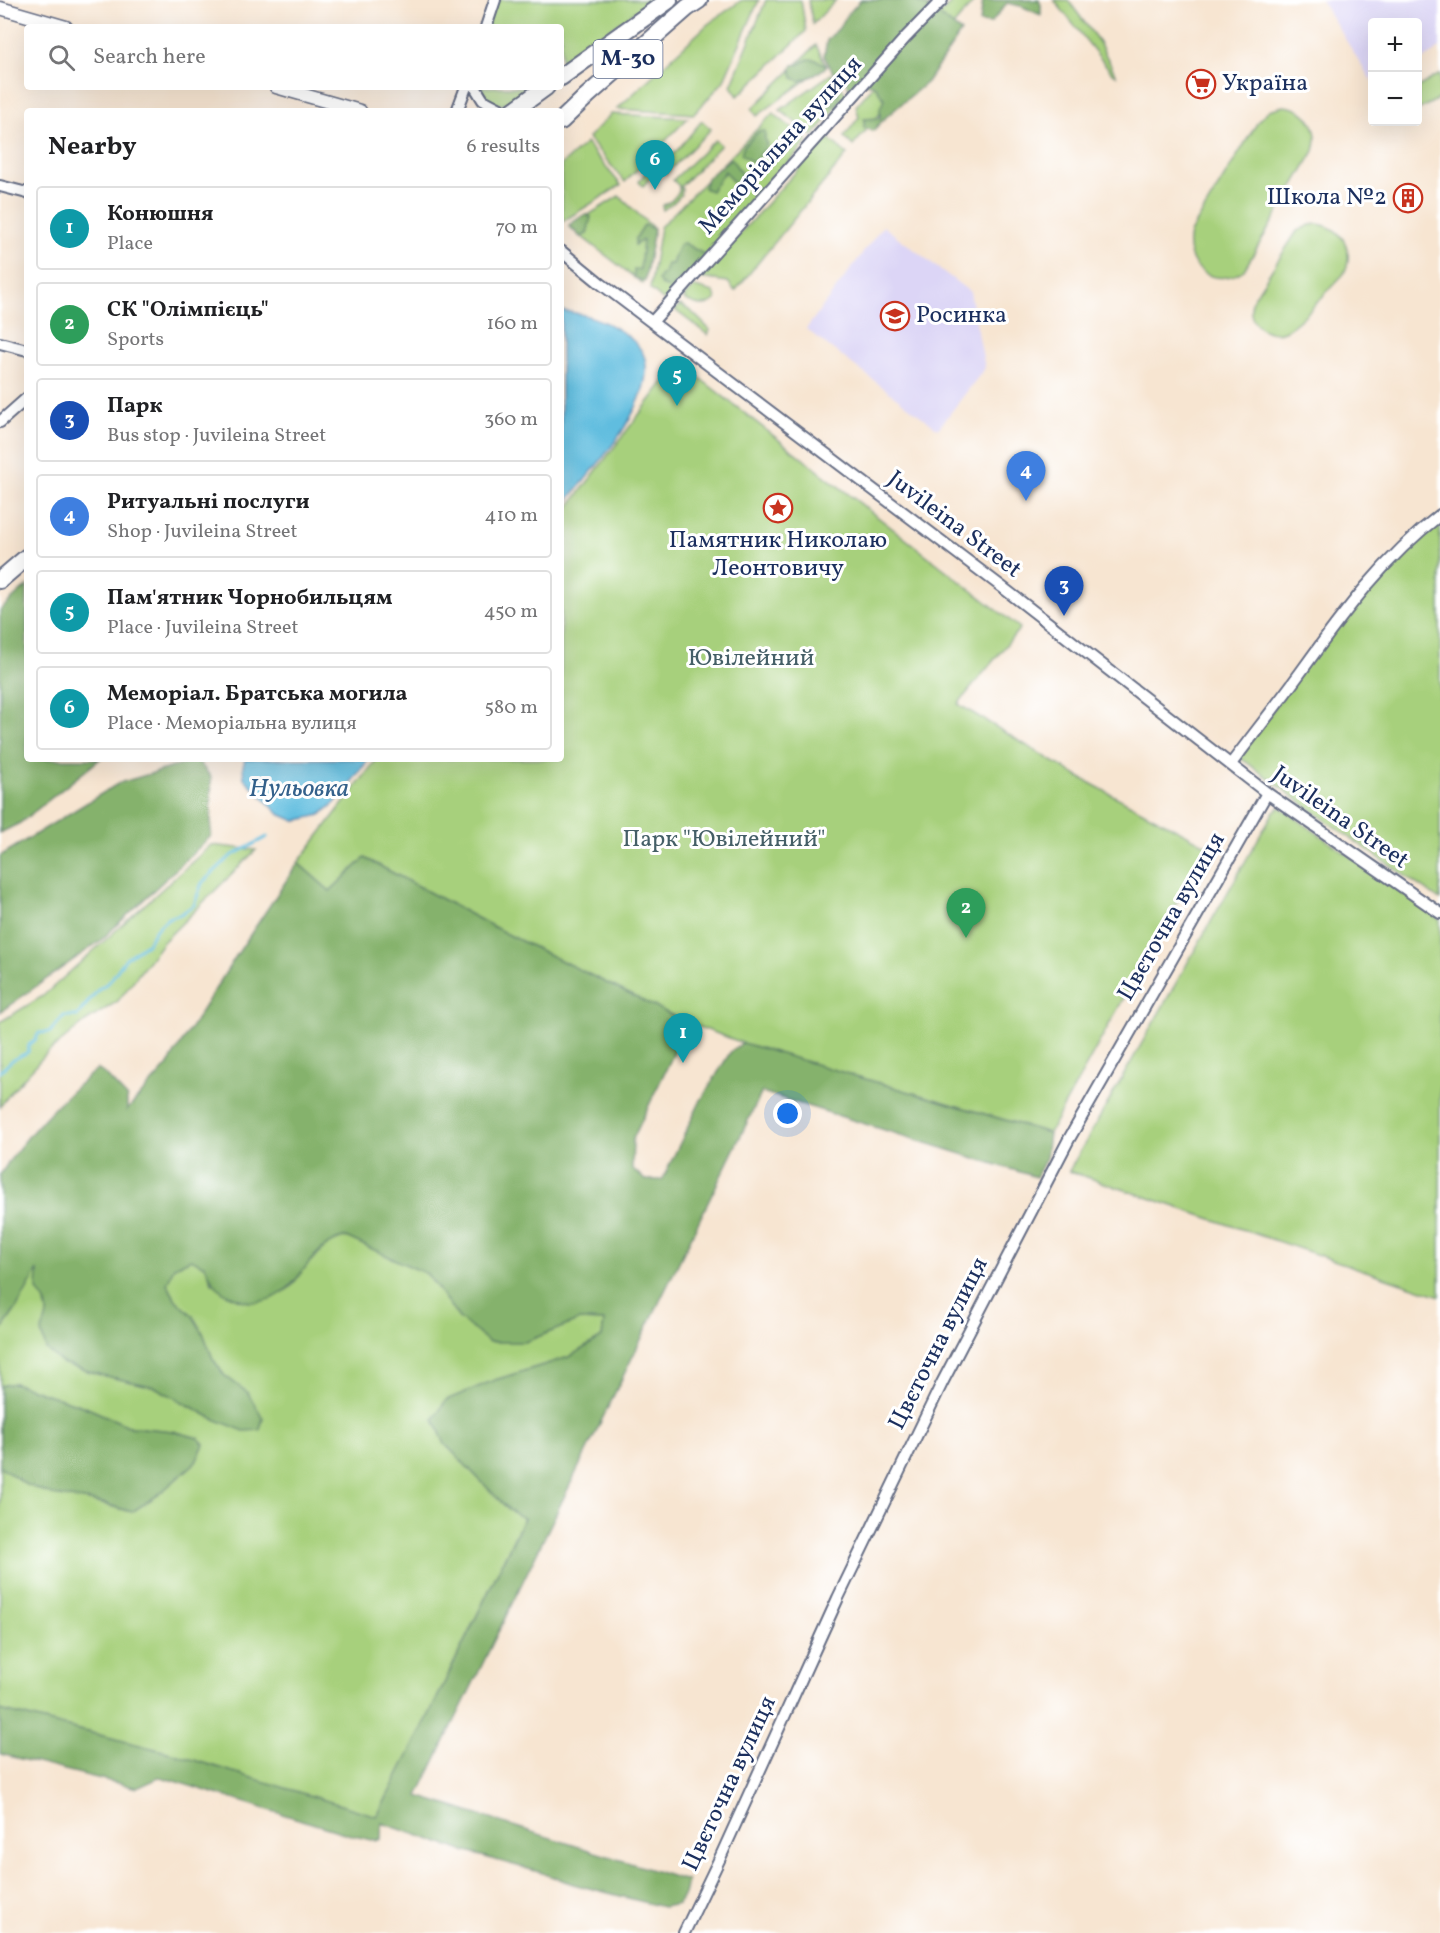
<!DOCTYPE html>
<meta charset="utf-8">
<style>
body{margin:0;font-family:Vollkorn,serif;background:#f6f6f6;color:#202124}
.controls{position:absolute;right:18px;top:18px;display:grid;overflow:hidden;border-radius:6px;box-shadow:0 6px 24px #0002}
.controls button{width:54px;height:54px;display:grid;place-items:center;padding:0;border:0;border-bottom:2px solid #e0e0e0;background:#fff;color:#202124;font:30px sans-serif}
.you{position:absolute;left:788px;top:1114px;width:21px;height:21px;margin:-15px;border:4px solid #fff;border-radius:50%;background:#1a73e8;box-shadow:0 0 0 9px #1a73e833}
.badge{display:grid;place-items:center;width:39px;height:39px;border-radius:50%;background:#b45309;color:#fff;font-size:20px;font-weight:700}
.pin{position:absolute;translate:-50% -50px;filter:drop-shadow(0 2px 3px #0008)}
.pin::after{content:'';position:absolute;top:32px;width:21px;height:18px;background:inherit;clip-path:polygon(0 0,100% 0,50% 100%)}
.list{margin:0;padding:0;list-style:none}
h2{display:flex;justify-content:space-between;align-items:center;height:78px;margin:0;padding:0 24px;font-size:26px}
h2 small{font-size:20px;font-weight:400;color:#757577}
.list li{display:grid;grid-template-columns:39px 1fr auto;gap:18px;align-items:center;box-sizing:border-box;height:84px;margin:0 12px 12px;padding:0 12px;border:2px solid #e0e0e0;border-radius:6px}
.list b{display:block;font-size:22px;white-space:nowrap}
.list p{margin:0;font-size:20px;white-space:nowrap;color:#757577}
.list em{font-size:20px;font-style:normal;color:#757577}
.icon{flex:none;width:33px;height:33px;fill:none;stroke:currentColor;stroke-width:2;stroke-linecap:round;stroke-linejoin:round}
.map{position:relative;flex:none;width:1440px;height:1933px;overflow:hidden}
.search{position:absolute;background:#fff;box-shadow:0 6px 24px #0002;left:24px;top:24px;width:540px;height:66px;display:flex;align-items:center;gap:15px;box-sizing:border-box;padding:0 21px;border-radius:6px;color:#757577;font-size:22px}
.panel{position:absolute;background:#fff;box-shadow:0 6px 24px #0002;left:24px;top:108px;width:540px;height:654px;border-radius:6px}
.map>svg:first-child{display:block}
</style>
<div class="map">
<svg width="1440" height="1933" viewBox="0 0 1440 1933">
<rect width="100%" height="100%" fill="#fff"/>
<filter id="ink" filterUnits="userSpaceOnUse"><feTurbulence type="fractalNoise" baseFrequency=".0167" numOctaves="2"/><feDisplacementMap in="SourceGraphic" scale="12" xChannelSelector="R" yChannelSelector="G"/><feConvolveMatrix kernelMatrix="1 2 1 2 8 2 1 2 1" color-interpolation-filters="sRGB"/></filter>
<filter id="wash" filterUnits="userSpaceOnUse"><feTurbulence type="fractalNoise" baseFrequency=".008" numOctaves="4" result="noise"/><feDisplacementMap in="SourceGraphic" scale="24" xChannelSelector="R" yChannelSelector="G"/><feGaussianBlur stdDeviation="1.35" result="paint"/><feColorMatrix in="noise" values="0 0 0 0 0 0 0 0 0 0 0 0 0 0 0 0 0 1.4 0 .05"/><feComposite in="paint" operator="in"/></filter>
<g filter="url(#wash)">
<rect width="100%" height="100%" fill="#f7e5d1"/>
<g fill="#dcd5f6">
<polygon points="1321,0 1440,0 1440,48 1418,62 1418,22 1372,22 1372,82"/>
<polygon points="883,226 970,292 985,368 938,429 806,329"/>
</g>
<g fill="#a7d07c" stroke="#61806d" stroke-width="1.5">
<polygon points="495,0 651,0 561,65 561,27 487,27"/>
<polygon points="742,0 759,0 723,82 694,114 617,109 708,24"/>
<polygon points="766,0 801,0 806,31 738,96 731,86"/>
<polygon points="808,0 836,0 813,24"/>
<polygon points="954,0 975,0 853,146 844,137 859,117 856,106 902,52"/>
<polygon points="1054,0 1068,0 1099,42 1116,75 1112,73"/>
<polygon points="816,45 826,65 757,116 752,109"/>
<polygon points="831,74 847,95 813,136 780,110"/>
<polygon points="1440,74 1440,98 1418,110 1418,87"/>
<path d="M480 87H531C508 103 498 117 480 87Z"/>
<path d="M1283 106C1308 108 1321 128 1314 151L1244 270C1215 290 1182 268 1190 233L1259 120 1269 110Z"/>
<polygon points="773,113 808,141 664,301 650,289 660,227"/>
<polygon points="611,114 688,118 625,182 588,138"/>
<path d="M702 121 711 129 666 174 659 168 643 186 639 182C649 165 654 168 667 160 674 156 695 128 702 121Z"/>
<polygon points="827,137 847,154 735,291 728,282 700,278"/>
<polygon points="715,140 721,145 680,187 682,189 681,195 673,203 663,210 662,206 671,201 679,192 679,186 673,180"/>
<polygon points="586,143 621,185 562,222 561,165"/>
<polygon points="619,196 652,227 643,284 569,227"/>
<path d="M1317 224C1343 227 1356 252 1343 275 1329 288 1300 325 1284 331 1275 335 1264 332 1257 325 1250 318 1250 308 1253 299L1297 231 1310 225Z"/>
<path d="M695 287 714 292 716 299C706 309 696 305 684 299L686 294Z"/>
<polygon points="680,305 691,311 710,330 708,335 675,310"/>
<polygon points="679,362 1020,628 958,704 1077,776 1208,846 1049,1133 743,1043 688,1023 507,934 365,858 330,891 298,863 377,759 561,759 561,517"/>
<polygon points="1440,515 1440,900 1336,828 1238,756 1354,599"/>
<polygon points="1280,807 1440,920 1440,1296 1069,1171 1274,811"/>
<polygon points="211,845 256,850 163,942 118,1001 85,1022 46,1054 11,1092 0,1107 0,1022 43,996"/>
<polygon points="346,1237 427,1274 459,1318 525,1342 580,1320 604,1321 602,1337 569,1357 495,1380 446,1400 434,1419 445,1444 509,1510 524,1517 428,1717 377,1817 171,1753 0,1710 0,1466 25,1484 132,1512 158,1495 196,1462 204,1444 198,1438 173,1431 131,1427 85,1407 14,1383 0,1386 0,1332 16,1309 38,1269 48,1317 46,1349 62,1363 101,1375 155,1387 214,1419 248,1393 224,1375 213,1359 203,1333 193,1316 176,1300 167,1283 174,1267 191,1259 206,1266 212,1283 275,1297 291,1287 307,1265 328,1244"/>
</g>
<g fill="#85b26c" stroke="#507065" stroke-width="1.5">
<polygon points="861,0 913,0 926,5 961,32 927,82 885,118 873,131 864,128 864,119 880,118 880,109 884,99 876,87 863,81 857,87 850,90 845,78 833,73 824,56 827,40 839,28 848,14"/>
<polygon points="983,0 1039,0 1041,5 1041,15 1021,6 1007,3 991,23 980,22"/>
<polygon points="808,59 817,60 827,66 815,75 800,81 793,78 791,69 793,65 800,64"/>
<polygon points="827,87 839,90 840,102 831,107 821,102"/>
<polygon points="759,131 765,131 765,140 767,145 757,161 752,162 741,154 744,146"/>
<polygon points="731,158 741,173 742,180 738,182 732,181 725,171 711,191 704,188 707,178"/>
<polygon points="585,214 591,217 587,234 580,237 569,225"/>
<polygon points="644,225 654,229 645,281 634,278 634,270 640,269 643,240 635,245 635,239"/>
<path d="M684 243 707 256 690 277 681 278 676 285 669 288 661 285 658 280 660 276 664 273 667 264H672C675 256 676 251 680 244Z"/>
<polygon points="27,586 27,759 100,759 20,823 0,833 0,610"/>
<polygon points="197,760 211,777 211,836 100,941 0,1012 0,856 119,783"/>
<path d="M365 858 507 934 688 1023 633 1139 632 1168 645 1180H662L701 1100 731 1051 743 1043 1049 1133 1046 1158 1036 1177 762 1092 418 1796 687 1881 684 1895 678 1904 663 1907 573 1884 539 1872 460 1850 382 1823 381 1839 376 1841 354 1836 161 1777 137 1788 0 1754V1710L171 1753 377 1816 428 1717 524 1518 509 1510 445 1444 434 1419 446 1400 495 1380 569 1357 602 1337 604 1321 580 1320 525 1342H489L459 1318 427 1274 346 1237C341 1239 334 1240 329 1244 304 1259 297 1292 267 1300 254 1303 248 1303 236 1298 217 1292 213 1283 205 1266L191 1259 174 1267 167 1284 176 1300 193 1316 203 1333 213 1359 224 1375 248 1393 263 1418 260 1430 244 1431 214 1419 155 1387 101 1375 62 1363 46 1349 41 1332C49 1315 51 1305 37 1291L38 1270 16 1309 0 1332V1175C23 1138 63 1096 97 1069L106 1075 127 1097V1110L167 1066 236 956 298 863 330 891Z"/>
<polygon points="14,1383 85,1407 131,1427 172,1431 198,1438 204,1444 196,1462 158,1495 132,1512 102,1503 52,1495 25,1484 0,1466 0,1386"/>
</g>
<g fill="#61bddf" stroke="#3e769e" stroke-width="1.5">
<path d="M561 311C582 313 604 320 622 332 631 338 642 347 645 359 656 405 588 475 561 508Z"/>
<polygon points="245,759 369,759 335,803 320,815 295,821 279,814 244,778 243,766"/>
</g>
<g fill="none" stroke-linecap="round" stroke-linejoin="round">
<polyline stroke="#61bddf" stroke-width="3" points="0,1072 11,1061 28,1052 29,1045 35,1040 39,1033 50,1032 64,1016 77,1016 98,990 110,981 126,958 148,943 156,929 168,918 181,914 194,905 202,883 231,856 267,837"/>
</g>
</g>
<g filter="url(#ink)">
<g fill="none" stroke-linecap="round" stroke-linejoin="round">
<g stroke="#686f86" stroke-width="14">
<g id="minor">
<polyline points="486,27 495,0"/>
<polyline points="475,87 483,100 504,111"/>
<polyline points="457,111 466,87"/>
<polyline points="0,186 27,193"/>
<polyline points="561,251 600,283 1002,587 1267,793 1440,913"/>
<polyline points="653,321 906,37 942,0"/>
<polyline points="0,343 27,350"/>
<polyline points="0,422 27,398"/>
<path d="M1231 764C1255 732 1280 701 1303 669 1344 612 1384 558 1440 515"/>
<polyline points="684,1933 720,1858 838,1598 942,1383 1069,1139 1267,793"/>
</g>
</g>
<g stroke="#686f86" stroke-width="15">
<g id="tertiary">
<polyline points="0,8 66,27"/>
<polyline points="276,87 360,111"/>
</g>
</g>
<g stroke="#686f86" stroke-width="20">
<g id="trunk">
<polyline points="561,77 669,0"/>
<polyline points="513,111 546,87"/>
<polyline points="561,121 588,95 687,8 699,0"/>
<polyline points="0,580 27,557"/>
</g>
</g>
<use href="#minor" stroke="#fff" stroke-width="10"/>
<use href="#tertiary" stroke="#fff" stroke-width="12"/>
<use href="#trunk" stroke="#fff" stroke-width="16"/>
</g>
</g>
<defs>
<g id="supermarket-ring" transform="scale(1.5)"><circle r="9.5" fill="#fff" stroke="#c8321e" stroke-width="1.5"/><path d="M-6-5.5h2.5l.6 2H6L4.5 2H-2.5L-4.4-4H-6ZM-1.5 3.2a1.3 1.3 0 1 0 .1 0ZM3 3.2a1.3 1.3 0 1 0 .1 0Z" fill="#c8321e"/></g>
<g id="building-ring" transform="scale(1.5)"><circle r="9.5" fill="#fff" stroke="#c8321e" stroke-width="1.5"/><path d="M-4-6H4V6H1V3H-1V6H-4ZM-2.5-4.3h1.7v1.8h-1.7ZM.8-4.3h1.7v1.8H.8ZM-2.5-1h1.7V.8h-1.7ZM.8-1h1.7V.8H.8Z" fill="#c8321e"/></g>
<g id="school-ring" transform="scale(1.5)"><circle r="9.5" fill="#fff" stroke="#c8321e" stroke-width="1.5"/><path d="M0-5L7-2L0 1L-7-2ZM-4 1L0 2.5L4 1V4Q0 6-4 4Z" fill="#c8321e"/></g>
<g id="sight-ring" transform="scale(1.5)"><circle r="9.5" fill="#fff" stroke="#c8321e" stroke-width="1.5"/><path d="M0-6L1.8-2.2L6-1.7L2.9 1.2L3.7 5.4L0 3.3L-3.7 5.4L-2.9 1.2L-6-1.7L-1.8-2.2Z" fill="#c8321e"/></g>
</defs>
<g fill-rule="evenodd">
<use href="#supermarket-ring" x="1201" y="84"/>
<use href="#building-ring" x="1408" y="198"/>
<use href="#school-ring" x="895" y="316"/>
<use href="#sight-ring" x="778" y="508"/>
</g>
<g text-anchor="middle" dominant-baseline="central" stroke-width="6" stroke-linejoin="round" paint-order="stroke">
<rect fill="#fff" stroke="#5f6d8e" stroke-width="1.5" x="593.5" y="40" width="69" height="38" rx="4.5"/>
<g font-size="22" font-weight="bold" fill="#1b2f5e">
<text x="628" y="59">М-30</text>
</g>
<g font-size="24" fill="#1b2f5e" stroke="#fff" text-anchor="start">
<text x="1222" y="84">Україна</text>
<text x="1387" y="198" text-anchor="end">Школа №2</text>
<text x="916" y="316">Росинка</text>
<text x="778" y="541" text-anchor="middle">Памятник Николаю<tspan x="778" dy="28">Леонтовичу</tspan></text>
</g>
<g font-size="24" fill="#1b2f5e" stroke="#fff">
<text transform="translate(781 146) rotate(-48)">Меморіальна вулиця</text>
<text transform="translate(954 525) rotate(37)">Juvileina Street</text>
<text transform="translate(1340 818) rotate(35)">Juvileina Street</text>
<text transform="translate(1172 917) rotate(-60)">Цвєточна вулиця</text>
<text transform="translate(939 1344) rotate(-63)">Цвєточна вулиця</text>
<text transform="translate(730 1784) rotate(-65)">Цвєточна вулиця</text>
</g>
<g font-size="24" fill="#455f67" stroke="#fff">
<text x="751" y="659">Ювілейний</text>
<text x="724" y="840">Парк "Ювілейний"</text>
</g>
<g font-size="26" font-style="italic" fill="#34618b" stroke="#fff">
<text x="299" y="789">Нульовка</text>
</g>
</g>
</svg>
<div class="controls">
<button>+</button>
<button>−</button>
</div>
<div class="you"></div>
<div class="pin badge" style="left:683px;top:1063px;background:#0f9aa8">1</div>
<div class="pin badge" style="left:966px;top:938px;background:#2e9e5b">2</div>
<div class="pin badge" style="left:1064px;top:616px;background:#1a4fb4">3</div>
<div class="pin badge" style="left:1026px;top:501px;background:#3f7fe0">4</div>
<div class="pin badge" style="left:677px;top:406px;background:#0f9aa8">5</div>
<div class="pin badge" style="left:655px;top:190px;background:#0f9aa8">6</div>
<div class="search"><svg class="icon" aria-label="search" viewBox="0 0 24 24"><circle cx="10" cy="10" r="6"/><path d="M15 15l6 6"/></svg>Search here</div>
<section class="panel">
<h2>Nearby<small>6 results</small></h2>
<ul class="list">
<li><span class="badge" style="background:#0f9aa8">1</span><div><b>Конюшня</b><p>Place</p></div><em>70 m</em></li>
<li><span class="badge" style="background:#2e9e5b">2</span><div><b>СК &quot;Олімпієць&quot;</b><p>Sports</p></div><em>160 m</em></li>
<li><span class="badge" style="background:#1a4fb4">3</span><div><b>Парк</b><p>Bus stop · Juvileina Street</p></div><em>360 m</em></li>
<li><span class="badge" style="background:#3f7fe0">4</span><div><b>Ритуальні послуги</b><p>Shop · Juvileina Street</p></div><em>410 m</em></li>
<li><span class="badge" style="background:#0f9aa8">5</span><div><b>Пам'ятник Чорнобильцям</b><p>Place · Juvileina Street</p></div><em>450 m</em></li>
<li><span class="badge" style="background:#0f9aa8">6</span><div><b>Меморіал. Братська могила</b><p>Place · Меморіальна вулиця</p></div><em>580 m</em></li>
</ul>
</section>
</div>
